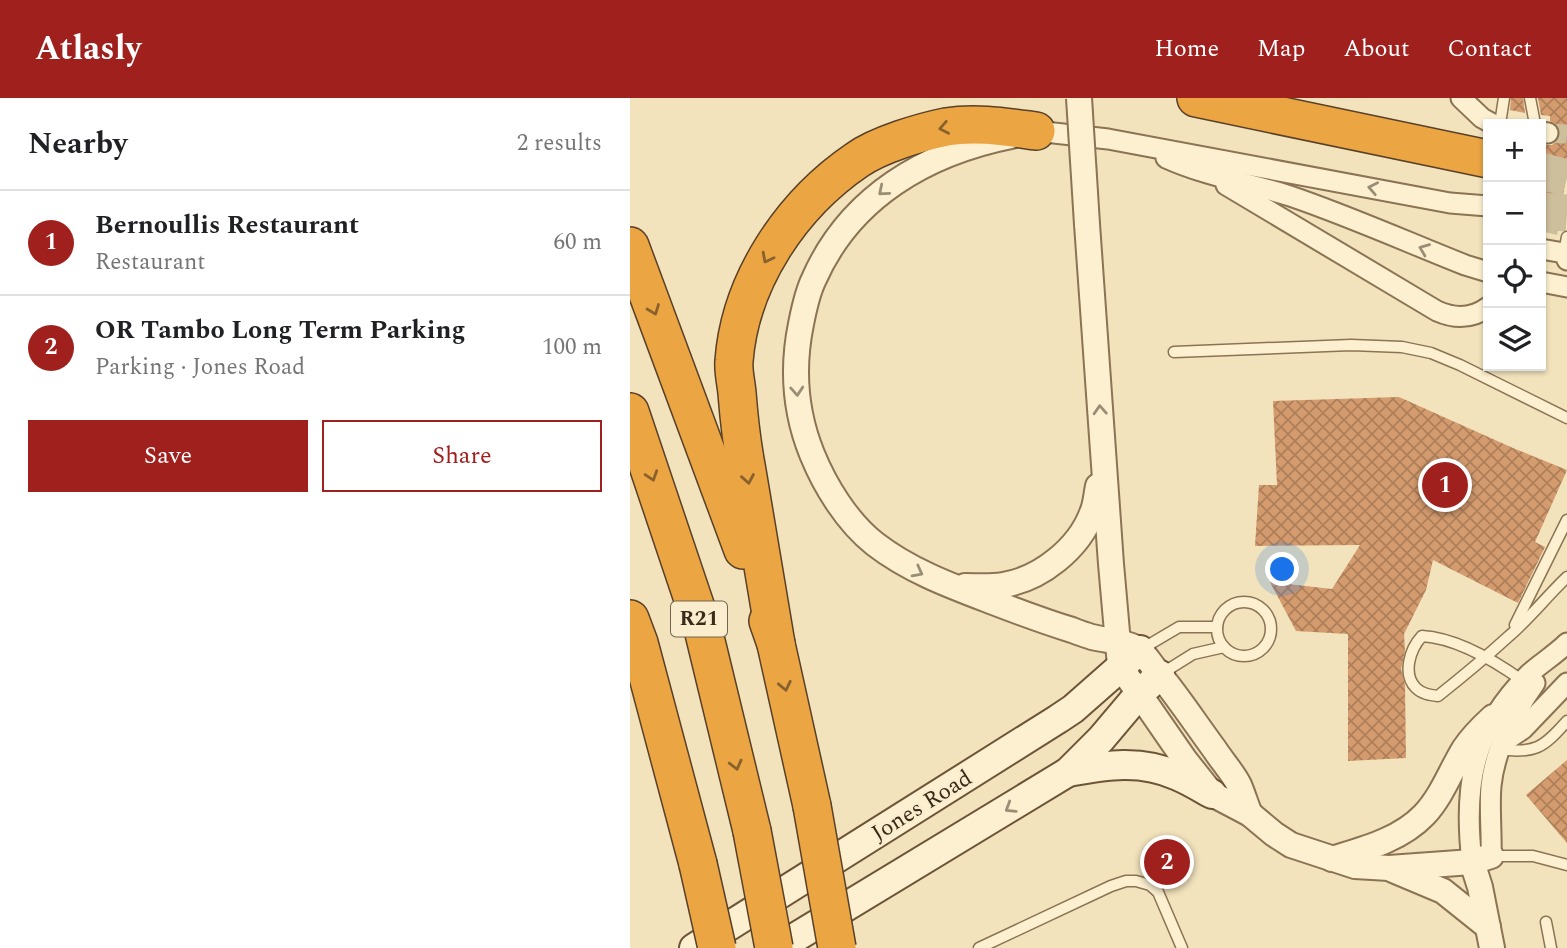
<!DOCTYPE html>
<meta charset="utf-8">
<style>
body{margin:0;font-family:Spectral,serif;background:#f2f2f2;color:#202124}
.controls{position:absolute;right:21px;top:21px;display:grid;overflow:hidden;border-radius:0px;box-shadow:0 2px 5px #0004}
.controls button{width:63px;height:63px;display:grid;place-items:center;padding:0;border:0;border-bottom:2px solid #e0e0e0;background:#fff;color:#202124;font:35px sans-serif}
.you{position:absolute;left:653px;top:472px;width:24px;height:24px;margin:-18px;border:5px solid #fff;border-radius:50%;background:#1a73e8;box-shadow:0 0 0 10px #1a73e833}
.badge{display:grid;place-items:center;width:46px;height:46px;border-radius:50%;background:#a0201e;color:#fff;font-size:23px;font-weight:700}
.pin{position:absolute;translate:-50% -50%;border:4px solid #fff;box-shadow:0 2px 7px #0006}
.list{margin:0;padding:0;list-style:none}
h2{display:flex;justify-content:space-between;align-items:center;height:91px;margin:0;padding:0 28px;font-size:30px}
h2 small{font-size:23px;font-weight:400;color:#757577}
.list li{display:grid;grid-template-columns:46px 1fr auto;gap:21px;align-items:center;box-sizing:border-box;height:105px;padding:0 28px;border-top:2px solid #e0e0e0}
.list b{display:block;font-size:26px;white-space:nowrap}
.list p{margin:0;font-size:23px;white-space:nowrap;color:#757577}
.list em{font-size:23px;font-style:normal;color:#757577}
.actions{display:flex;gap:14px;padding:21px 28px}
.actions a{flex:1;padding:16px 0;border:2px solid #a0201e;border-radius:0px;text-align:center;font-size:24px;color:#a0201e}
.actions .main{background:#a0201e;color:#fff}
.icon{flex:none;width:38px;height:38px;fill:none;stroke:currentColor;stroke-width:2;stroke-linecap:round;stroke-linejoin:round}
.map{position:relative;flex:none;width:937px;height:850px;overflow:hidden}
header{display:flex;align-items:center;gap:42px;box-sizing:border-box;height:98px;padding:0 35px;background:#a0201e;color:#fff}
header strong{font-size:33px}
nav{display:flex;gap:38px;margin-inline-start:auto;font-size:24px}
main{display:flex}
aside{flex:1;background:#fff}
.map>svg:first-child{display:block}
</style>
<header>
<strong>Atlasly</strong>
<nav><a>Home</a><a>Map</a><a>About</a><a>Contact</a></nav>
</header>
<main>
<aside>
<h2>Nearby<small>2 results</small></h2>
<ul class="list">
<li><span class="badge">1</span><div><b>Bernoullis Restaurant</b><p>Restaurant</p></div><em>60 m</em></li>
<li><span class="badge">2</span><div><b>OR Tambo Long Term Parking</b><p>Parking · Jones Road</p></div><em>100 m</em></li>
</ul>
<div class="actions"><a class="main">Save</a><a>Share</a></div>
</aside>
<div class="map">
<svg width="937" height="850" viewBox="0 0 937 850">
<defs>
<pattern id="building-cross-hatch" width="8" height="8" patternUnits="userSpaceOnUse" patternTransform="scale(1.75)"><rect width="8" height="8" fill="#d49b6e"/><path d="M0 0l8 8M0 8l8-8" fill="none" stroke="#ad7f5a"/></pattern>
</defs>
<rect width="100%" height="100%" fill="#f2e3bc"/>
<g fill="url(#building-cross-hatch)">
<polygon points="881,0 893,0 895,15 880,12"/>
<polygon points="908,0 937,0 937,74 927,133 911,130 911,76 916,47 922,47 927,43 930,37 930,31 926,26 920,23 920,18 911,17"/>
<polygon points="769,299 883,350 937,372 905,444 915,449 888,505 803,462 796,492 774,536 775,553 771,571 775,587 776,660 718,663 718,536 666,533 640,484 702,491 730,447 625,448 629,387 647,387 643,303"/>
<polygon points="937,662 937,745 896,697"/>
</g>
<g fill="none" stroke-linecap="round" stroke-linejoin="round">
<g stroke="#cdbe9c" stroke-width="19" stroke-dasharray="19 10" stroke-linecap="butt">
<polyline points="918,35 937,36"/>
<polyline points="911,69 937,71"/>
<polyline points="911,123 937,130"/>
</g>
<g stroke="#cdbe9c" stroke-width="37" stroke-dasharray="37 18" stroke-linecap="butt">
<polyline points="911,73 937,80"/>
<polyline points="911,113 937,115"/>
</g>
<g stroke="#8b7354" stroke-width="13">
<g id="service">
<polyline points="900,0 905,26"/>
<polyline points="870,26 874,0"/>
<polyline points="934,155 937,139"/>
<polyline points="544,254 721,247 772,249 801,255 830,267 937,320"/>
<circle cx="614" cy="531" r="27"/>
<polyline points="885,527 937,422"/>
<polyline points="510,552 549,529 587,529"/>
<polyline points="531,576 563,556 594,549"/>
<path d="M893 583C865 563 826 540 792 538 780 551 772 576 786 590 792 596 800 597 808 598 832 579 856 559 879 538 900 520 917 498 937 479"/>
<path d="M869 651C905 656 913 650 937 623"/>
<polyline points="862,758 903,758 937,767"/>
<polyline points="916,824 921,850"/>
<polyline points="349,850 481,788 496,783 506,783 520,787 528,794 552,850"/>
</g>
</g>
<g stroke="#8b7354" stroke-width="23">
<g id="minor">
<polyline points="831,0 852,20 863,26"/>
<polyline points="406,33 478,41 820,105 858,108"/>
<polyline points="911,34 918,35"/>
<path d="M536 60C576 78 619 85 660 98 719 118 777 144 835 167L858 174"/>
<path d="M596 87 807 213C825 221 842 221 858 209"/>
<polyline points="911,151 934,155 937,162"/>
<polyline points="911,184 937,189"/>
<polyline points="872,645 893,631 937,585"/>
<path d="M861 758C862 735 859 712 861 688 865 650 883 616 905 585"/>
<path d="M842 764C833 687 843 631 899 576 911 565 925 557 937 545"/>
</g>
</g>
<g stroke="#8b7354" stroke-width="28">
<g id="tertiary">
<path d="M381 38C296 55 220 99 184 181 177 195 174 211 171 226 162 270 165 314 182 356 195 388 217 424 245 446 280 473 321 488 363 504 389 514 416 524 442 532 449 535 456 537 462 539 478 543 494 543 508 551 515 556 520 565 525 571 547 597 565 625 585 652 592 663 603 675 609 687 613 696 616 707 620 716"/>
<polyline points="457,126 481,466 490,568 555,662 582,696 620,716 644,736 661,747 725,768 759,770 842,764 861,758"/>
<path d="M335 488C348 488 360 489 373 487 411 481 449 450 462 415 466 406 466 397 468 388"/>
<path d="M702 761C734 751 770 742 794 717 812 698 821 672 834 651 842 639 852 629 863 619"/>
<polyline points="842,764 850,789 862,850"/>
<polyline points="763,772 813,793 858,829"/>
</g>
</g>
<g stroke="#6d5337" stroke-width="32">
<g id="secondary">
<path d="M438 674C476 667 511 661 548 678 560 683 571 690 582 696"/>
<polyline points="64,850 428,621 443,611 510,552"/>
<polyline points="148,850 438,674 471,641 509,596 530,577"/>
</g>
</g>
<g stroke="#584029" stroke-width="40">
<g id="motorway">
<polyline points="566,0 858,61"/>
<polyline points="0,148 113,452"/>
<polyline points="0,314 73,531 122,733"/>
<polyline points="0,521 9,545 68,766"/>
<polyline points="138,523 146,546 182,708"/>
<path d="M146 546C136 488 127 431 117 373 112 347 109 321 107 295 106 284 103 273 104 263 110 183 161 107 227 62 248 47 291 34 316 29 346 24 376 29 406 33"/>
</g>
</g>
<use href="#service" stroke="#fcf0d0" stroke-width="10"/>
<use href="#minor" stroke="#fcf0d0" stroke-width="19"/>
<use href="#tertiary" stroke="#fcf0d0" stroke-width="24"/>
<use href="#secondary" stroke="#fcf0d0" stroke-width="28"/>
<use href="#motorway" stroke="#eba543" stroke-width="37"/>
<g stroke="#8b7354" stroke-width="28" stroke-linecap="butt">
<polyline id="tertiary-bridge" points="449,0 457,126"/>
</g>
<g stroke="#584029" stroke-width="40" stroke-linecap="butt">
<g id="motorway-bridge">
<polyline points="182,708 207,850"/>
<polyline points="122,733 144,850"/>
<polyline points="68,766 87,850"/>
</g>
</g>
<use href="#tertiary-bridge" stroke="#fcf0d0" stroke-width="24"/>
<use href="#motorway-bridge" stroke="#eba543" stroke-width="37"/>
</g>
<defs><path id="oneway-chevron" d="M-2-3.5L2.5 0L-2 3.5" fill="none" stroke-width="1.6" stroke-linecap="round" stroke-linejoin="round" transform="scale(1.75)"/></defs>
<g stroke="#89612c">
<use href="#oneway-chevron" transform="translate(314 30) rotate(169)"/>
<use href="#oneway-chevron" transform="translate(137 160) rotate(117)"/>
<use href="#oneway-chevron" transform="translate(24 212) rotate(69)"/>
<use href="#oneway-chevron" transform="translate(22 378) rotate(72)"/>
<use href="#oneway-chevron" transform="translate(118 381) rotate(80)"/>
<use href="#oneway-chevron" transform="translate(155 588) rotate(78)"/>
<use href="#oneway-chevron" transform="translate(106 667) rotate(76)"/>
</g>
<g stroke="#9a8d75">
<use href="#oneway-chevron" transform="translate(743 90) rotate(-169)"/>
<use href="#oneway-chevron" transform="translate(253 93) rotate(140)"/>
<use href="#oneway-chevron" transform="translate(794 151) rotate(-158)"/>
<use href="#oneway-chevron" transform="translate(167 293) rotate(86)"/>
<use href="#oneway-chevron" transform="translate(470 312) rotate(-93)"/>
<use href="#oneway-chevron" transform="translate(288 474) rotate(28)"/>
<use href="#oneway-chevron" transform="translate(380 710) rotate(148)"/>
</g>
<g text-anchor="middle" dominant-baseline="central" stroke-width="5" stroke-linejoin="round" paint-order="stroke">
<rect fill="#f9edcd" stroke="#736450" stroke-width="2" x="41" y="503.5" width="56" height="35" rx="5"/>
<g font-size="21" font-weight="bold" fill="#392a1a">
<text x="69" y="521">R21</text>
</g>
<g font-size="23" fill="#392a1a" stroke="#f9edcd">
<text transform="translate(292 708) rotate(-32)">Jones Road</text>
</g>
</g>
</svg>
<div class="controls">
<button>+</button>
<button>−</button>
<button><svg class="icon" aria-label="locate" viewBox="0 0 24 24"><circle cx="12" cy="12" r="6"/><path d="M12 2v4M12 18v4M2 12h4M18 12h4"/></svg></button>
<button><svg class="icon" aria-label="layers" viewBox="0 0 24 24"><path d="M12 4l9 5-9 5-9-5zM3 14l9 5 9-5"/></svg></button>
</div>
<div class="you"></div>
<div class="pin badge" style="left:815px;top:387px">1</div>
<div class="pin badge" style="left:537px;top:764px">2</div>
</div>
</main>
